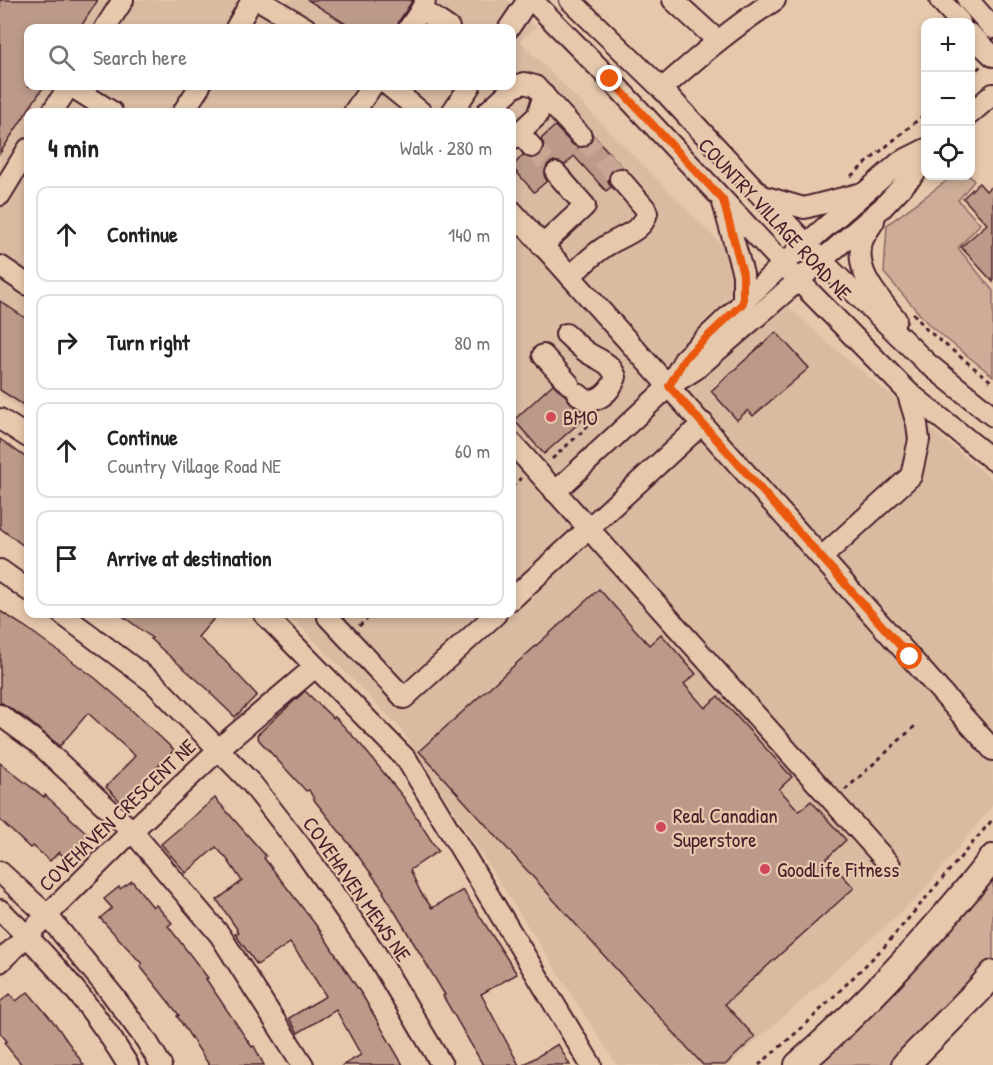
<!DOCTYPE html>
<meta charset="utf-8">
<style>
body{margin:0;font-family:"Patrick Hand",sans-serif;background:#f2f2f2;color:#222}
.controls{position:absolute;right:18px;top:18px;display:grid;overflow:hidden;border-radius:12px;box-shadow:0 3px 9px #0003}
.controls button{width:54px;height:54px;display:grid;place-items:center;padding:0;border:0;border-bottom:2px solid #e0e0e0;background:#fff;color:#222;font:30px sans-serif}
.stop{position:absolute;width:18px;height:18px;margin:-14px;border:4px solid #ea580c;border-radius:50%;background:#fff}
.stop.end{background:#ea580c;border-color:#fff;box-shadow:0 2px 6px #0008}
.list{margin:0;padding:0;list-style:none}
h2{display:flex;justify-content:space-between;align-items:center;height:78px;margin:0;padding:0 24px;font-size:26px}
h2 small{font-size:20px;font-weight:400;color:#767676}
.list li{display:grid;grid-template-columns:39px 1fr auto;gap:18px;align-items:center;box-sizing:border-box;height:96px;margin:0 12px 12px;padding:0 12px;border:2px solid #e0e0e0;border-radius:12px}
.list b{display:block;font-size:22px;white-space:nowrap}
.list p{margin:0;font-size:20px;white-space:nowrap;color:#767676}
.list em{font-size:20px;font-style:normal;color:#767676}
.icon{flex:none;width:33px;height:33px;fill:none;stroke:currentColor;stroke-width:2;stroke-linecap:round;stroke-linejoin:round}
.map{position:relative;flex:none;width:993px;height:1065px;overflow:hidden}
.search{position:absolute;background:#fff;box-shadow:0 3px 9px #0003;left:24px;top:24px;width:492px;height:66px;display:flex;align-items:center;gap:15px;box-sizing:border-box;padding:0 21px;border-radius:12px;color:#767676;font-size:22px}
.panel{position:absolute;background:#fff;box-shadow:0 3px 9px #0003;left:24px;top:108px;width:492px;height:510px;border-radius:12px}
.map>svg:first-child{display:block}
</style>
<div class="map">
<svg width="993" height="1065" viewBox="0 0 993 1065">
<rect width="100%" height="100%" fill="#e6c9ad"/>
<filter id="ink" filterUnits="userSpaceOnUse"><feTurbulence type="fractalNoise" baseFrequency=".0167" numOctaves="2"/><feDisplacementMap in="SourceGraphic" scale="12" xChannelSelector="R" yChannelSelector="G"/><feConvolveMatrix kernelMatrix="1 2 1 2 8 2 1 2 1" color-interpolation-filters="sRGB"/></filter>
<g filter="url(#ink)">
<path fill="#d9bba2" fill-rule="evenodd" d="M0 0H508L536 27 520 41 725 248 828 343 993 480V805L918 897 729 1065H617L401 729 288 614H512V112H28V414L0 395ZM28 28H512V86H28Z"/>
<g fill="#cdad98" stroke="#8c6662" stroke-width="1.5">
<polygon points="953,176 970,176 974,181 958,200 980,224 958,248 993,291 993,376 930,326 884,273 887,225"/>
<polygon points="993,878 993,958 895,1065 819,1065 913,972"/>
</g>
<g fill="#bb9a89" stroke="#4a1f2b" stroke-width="1.5">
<polygon points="0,0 98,0 80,28 28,28 28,86 44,86 0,153"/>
<polygon points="308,0 413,0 399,21 397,28 352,28"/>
<polygon points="555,126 572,144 578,148 589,145 593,135 622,167 613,170 609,175 608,181 611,187 606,191 574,156 565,165 554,161 548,164 544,175 547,181 534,192 512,167 523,155 534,159 540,156 544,145 541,139"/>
<polygon points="979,183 986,191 993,185 993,282 961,247 987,224 963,198"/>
<polygon points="0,301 28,320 28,408 0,390"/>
<polygon points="776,332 809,368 753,416 748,410 737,420 711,391"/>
<polygon points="553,384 566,396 571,403 589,414 544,454 514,420"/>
<polygon points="0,439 28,459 28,549 0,528"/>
<polygon points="599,589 649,645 661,634 696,674 684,684 705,708 718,696 792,777 779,789 799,811 811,801 846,840 827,858 854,888 725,1004 755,1037 725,1065 703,1065 419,751"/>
<polygon points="0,611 27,628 95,678 122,701 174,750 138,787 140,789 124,805 106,787 135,756 88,713 60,746 24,717 0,702"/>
<polygon points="120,614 218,614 198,637 224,660 257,695 235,717 210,693 211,692 150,639 152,638"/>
<polygon points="305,691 333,718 335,717 362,746 404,798 438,851 410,870 421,893 432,908 463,890 517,974 481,994 519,1065 483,1065 443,996 445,995 383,892 384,891 350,845 315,801 309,790 306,791 259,740 257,735"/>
<polygon points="0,763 44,797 45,795 88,834 67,860 59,852 50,861 33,846 30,848 0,820"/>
<polygon points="215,798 266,856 264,858 319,929 364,998 403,1065 343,1065 361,1055 336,1010 298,1033 289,1018 326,996 304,962 290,943 257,965 235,934 239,932 217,900 242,881 227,859 216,847 186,873 161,844"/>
<polygon points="132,881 153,907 156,905 172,923 168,926 208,978 206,979 252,1047 254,1046 264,1065 209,1065 177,1016 179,1015 140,966 142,964 100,918 112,908 104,899 119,887 120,889"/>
<polygon points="28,992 56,1025 84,1065 22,1065 4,1043 7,1041 0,1033 0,1002 10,994 16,1001"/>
<polygon points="558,1044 570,1065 523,1065"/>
</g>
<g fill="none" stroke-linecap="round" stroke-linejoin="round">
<g stroke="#c7a793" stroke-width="20" stroke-dasharray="20 10" stroke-linecap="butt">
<polyline points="581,136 620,179"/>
<polyline points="532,147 556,173"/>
</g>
<g stroke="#4a1f2b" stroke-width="24">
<g id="minor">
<polyline points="259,0 306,28"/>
<polyline points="532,0 610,79 799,281 907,391 993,460"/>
<polyline points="570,0 662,89 821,260 927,363 993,416"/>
<polyline points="673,0 718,41"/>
<polyline points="940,0 960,22"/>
<polyline points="968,0 993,28"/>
<polyline points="421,9 449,28"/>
<polyline points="105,28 123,0"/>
<polyline points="236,28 252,0"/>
<polyline points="409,28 424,6 425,0"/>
<polyline points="509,28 528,0"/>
<polyline points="970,34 993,56"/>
<polyline points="71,86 112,112"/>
<polyline points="389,86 421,112"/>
<path d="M662 89C698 57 734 26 775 0"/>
<polyline points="52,112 69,86"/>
<polyline points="183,112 200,86"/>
<polyline points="354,112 372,86"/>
<polyline points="452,112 470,86"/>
<polyline points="487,112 514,87 524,83 535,86 581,136"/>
<polyline points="970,114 993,94"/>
<polyline points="519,132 532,147"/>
<polyline points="512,139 537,116 544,95"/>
<polyline points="0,195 28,149"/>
<polyline points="766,197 804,208 859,194"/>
<polyline points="723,203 743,274 743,303"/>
<polyline points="512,211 993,750"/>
<path d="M874 221C870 228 864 235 862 242 854 273 879 297 896 319"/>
<polyline points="542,246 585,206 556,173"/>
<polyline points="0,266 28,285"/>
<path d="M570 276C581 267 591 256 603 248 617 237 643 233 647 213L645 208 620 179"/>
<path d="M566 334C573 340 580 348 588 353 601 361 610 362 616 377 611 390 602 400 587 401L578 394"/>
<polyline points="543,355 569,384"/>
<polyline points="671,383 685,358 783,264 900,162 926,149"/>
<polyline points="0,419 28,437"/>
<polyline points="512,443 890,865"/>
<polyline points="555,492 669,386 696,369 882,208 913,175 926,160"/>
<polyline points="822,557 911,476 919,440 917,424 907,391"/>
<polyline points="0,570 28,590"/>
<polyline points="512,599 703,423"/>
<polyline points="62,614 154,683 252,784 301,847 376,954 442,1065"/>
<polyline points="264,614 407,760 591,1065"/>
<polyline points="328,617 404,698 496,614"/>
<polyline points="0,715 38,743 132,831 220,935 303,1065"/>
<polyline points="0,872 47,915 112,994 146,1040 161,1065"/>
<path d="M0 910C48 955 94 1008 128 1065"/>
<polyline points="0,962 132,831 230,739 315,667"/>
</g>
</g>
<g stroke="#4a1f2b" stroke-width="30">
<g id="major">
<path d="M798 1065C870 1003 933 933 993 858"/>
<polyline points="905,1065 980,989 993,974"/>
</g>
</g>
<g stroke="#4a1f2b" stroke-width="3" stroke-dasharray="4.5 4.5" stroke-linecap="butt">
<polyline points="970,75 981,66"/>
<polyline points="851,176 926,113"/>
<polyline points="913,313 927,330 993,383"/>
<polyline points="552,459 596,419"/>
<polyline points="512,487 521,478"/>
<polyline points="359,626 373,614"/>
<polyline points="845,790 915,726"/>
<polyline points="759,1065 804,1026 885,946 993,819"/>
</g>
<use href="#minor" stroke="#e6c9ad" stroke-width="20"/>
<use href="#major" stroke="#e6c9ad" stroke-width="26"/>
</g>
</g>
<g fill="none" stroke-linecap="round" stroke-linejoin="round" filter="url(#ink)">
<polyline stroke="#ea580c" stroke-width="8" points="610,79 723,200 743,274 743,303 685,358 669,386 910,657"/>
</g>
<g fill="#d1495b" stroke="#e6c9ad" stroke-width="2">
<circle cx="551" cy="417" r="6"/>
<circle cx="661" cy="827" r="6"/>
<circle cx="765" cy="869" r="6"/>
</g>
<g text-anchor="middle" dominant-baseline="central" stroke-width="4.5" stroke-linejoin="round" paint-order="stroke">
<g font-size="21" fill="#4a1f2b" stroke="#e6c9ad">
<text transform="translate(775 219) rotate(47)">COUNTRY VILLAGE ROAD NE</text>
<text transform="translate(117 815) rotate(-44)">COVEHAVEN CRESCENT NE</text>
<text transform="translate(357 889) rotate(55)">COVEHAVEN MEWS NE</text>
</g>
<g font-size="21" fill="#4a1f2b" stroke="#e6c9ad" text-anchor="start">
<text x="563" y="417">BMO</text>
<text x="673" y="815">Real Canadian<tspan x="673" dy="24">Superstore</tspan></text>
<text x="777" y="869">GoodLife Fitness</text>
</g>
</g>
</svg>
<div class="controls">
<button>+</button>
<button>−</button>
<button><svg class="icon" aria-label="locate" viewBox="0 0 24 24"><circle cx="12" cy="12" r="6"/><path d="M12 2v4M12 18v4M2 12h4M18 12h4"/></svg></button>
</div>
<div class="stop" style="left:910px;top:657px"></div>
<div class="stop end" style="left:610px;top:79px"></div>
<div class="search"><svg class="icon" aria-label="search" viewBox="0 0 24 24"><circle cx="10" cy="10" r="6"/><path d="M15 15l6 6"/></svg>Search here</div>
<section class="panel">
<h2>4 min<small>Walk · 280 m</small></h2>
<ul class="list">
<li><svg class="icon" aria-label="ahead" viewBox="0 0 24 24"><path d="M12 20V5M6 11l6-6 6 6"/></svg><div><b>Continue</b></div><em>140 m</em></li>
<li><svg class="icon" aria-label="right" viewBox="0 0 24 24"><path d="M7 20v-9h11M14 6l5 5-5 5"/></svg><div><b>Turn right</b></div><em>80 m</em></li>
<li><svg class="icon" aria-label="ahead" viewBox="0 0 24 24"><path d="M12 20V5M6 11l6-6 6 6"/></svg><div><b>Continue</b><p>Country Village Road NE</p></div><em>60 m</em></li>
<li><svg class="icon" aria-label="arrive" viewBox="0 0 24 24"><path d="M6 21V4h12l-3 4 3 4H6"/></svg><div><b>Arrive at destination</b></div></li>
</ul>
</section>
</div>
